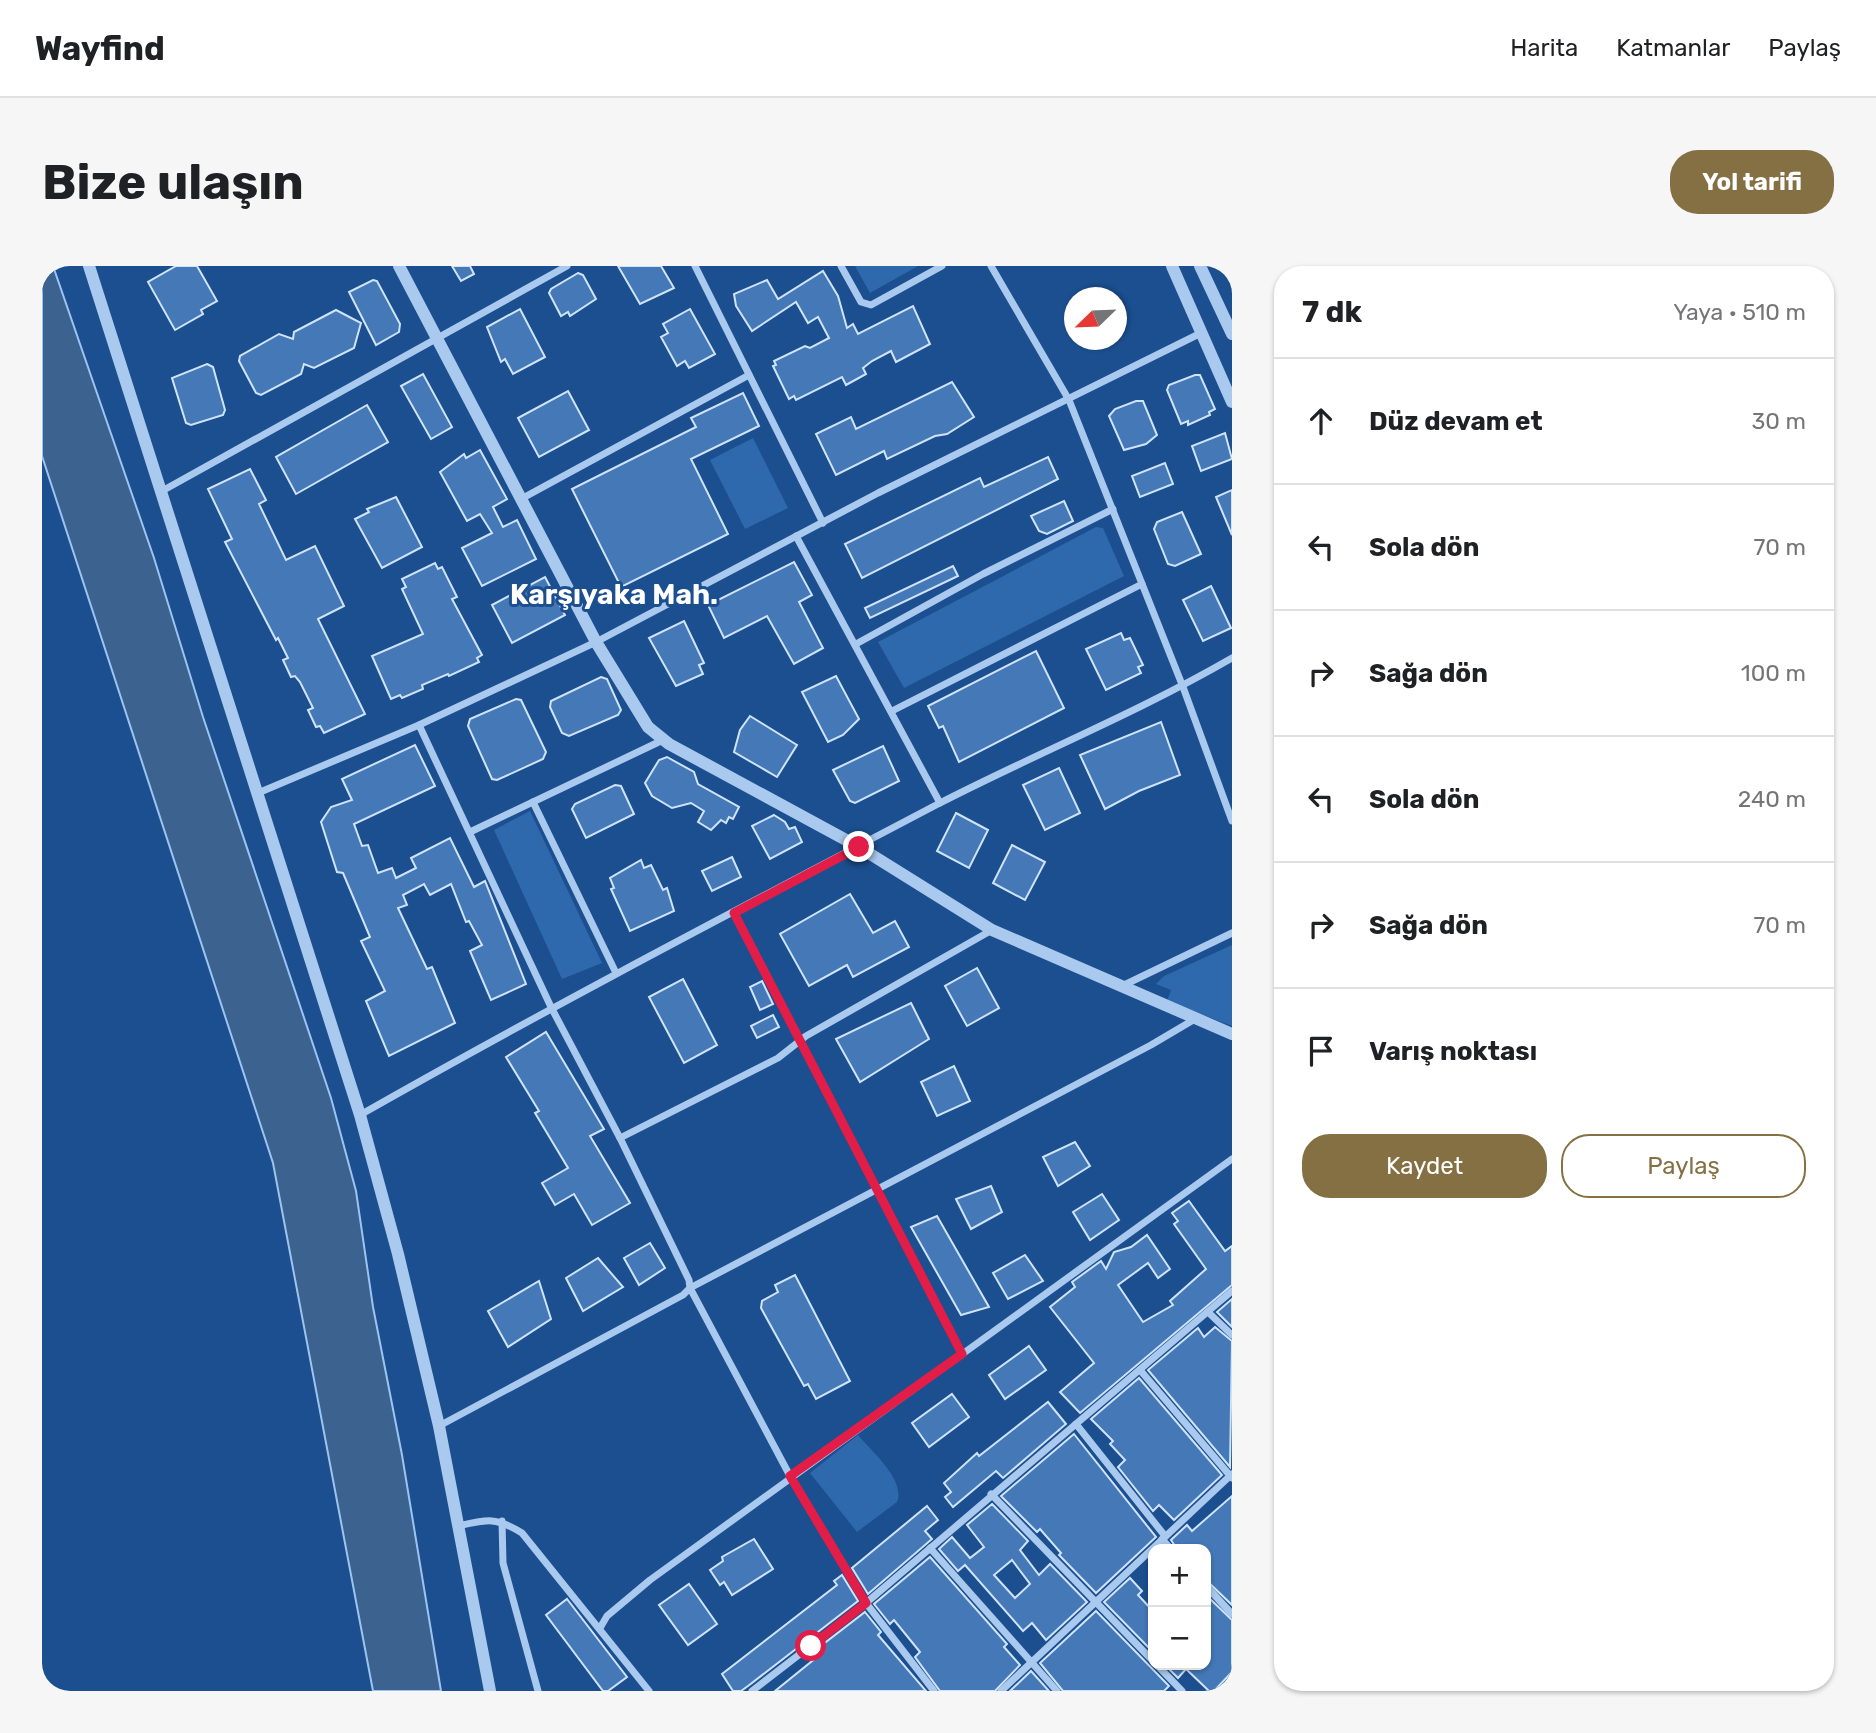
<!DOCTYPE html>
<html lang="tr">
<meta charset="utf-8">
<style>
body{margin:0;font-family:Rubik,sans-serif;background:#f6f6f6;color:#202124}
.controls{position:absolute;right:21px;bottom:21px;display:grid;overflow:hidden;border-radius:14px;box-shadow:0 2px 5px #0004}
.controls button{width:63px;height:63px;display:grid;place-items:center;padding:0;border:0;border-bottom:2px solid #e0e0e0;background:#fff;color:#202124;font:35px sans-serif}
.compass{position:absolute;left:1022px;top:21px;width:63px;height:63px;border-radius:50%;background:#fff;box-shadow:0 2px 5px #0004;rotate:247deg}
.stop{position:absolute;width:21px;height:21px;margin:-16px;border:5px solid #e11d48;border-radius:50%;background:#fff}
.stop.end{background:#e11d48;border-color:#fff;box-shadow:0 2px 7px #0008}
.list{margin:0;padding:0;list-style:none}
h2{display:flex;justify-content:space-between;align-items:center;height:91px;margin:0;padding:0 28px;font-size:30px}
h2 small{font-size:23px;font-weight:400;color:#757577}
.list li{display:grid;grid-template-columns:46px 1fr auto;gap:21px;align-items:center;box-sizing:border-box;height:126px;padding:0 28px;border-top:2px solid #e0e0e0}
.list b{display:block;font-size:26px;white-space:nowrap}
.list em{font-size:23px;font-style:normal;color:#757577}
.actions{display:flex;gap:14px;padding:21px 28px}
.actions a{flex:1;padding:16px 0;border:2px solid #847042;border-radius:28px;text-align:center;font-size:24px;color:#847042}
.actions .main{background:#847042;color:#fff}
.icon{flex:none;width:38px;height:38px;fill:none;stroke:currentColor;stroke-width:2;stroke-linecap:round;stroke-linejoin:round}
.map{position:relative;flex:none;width:1190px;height:1425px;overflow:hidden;border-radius:28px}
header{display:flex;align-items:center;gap:42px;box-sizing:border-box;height:98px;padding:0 35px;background:#fff;border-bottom:2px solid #e0e0e0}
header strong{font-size:33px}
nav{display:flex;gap:38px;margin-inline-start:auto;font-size:24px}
.intro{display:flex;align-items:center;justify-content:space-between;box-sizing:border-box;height:168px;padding:0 42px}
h1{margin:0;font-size:49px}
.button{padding:18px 32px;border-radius:28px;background:#847042;color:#fff;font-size:24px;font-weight:700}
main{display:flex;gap:42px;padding:0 42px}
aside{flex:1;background:#fff;border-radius:28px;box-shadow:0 2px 5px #0004}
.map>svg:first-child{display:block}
</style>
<header>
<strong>Wayfind</strong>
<nav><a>Harita</a><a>Katmanlar</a><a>Paylaş</a></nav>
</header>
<div class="intro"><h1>Bize ulaşın</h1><a class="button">Yol tarifi</a></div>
<main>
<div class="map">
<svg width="1190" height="1425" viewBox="0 0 1190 1425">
<rect width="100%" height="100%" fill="#1b4f8f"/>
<g fill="#2e69ad">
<polygon points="813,0 876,0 828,27"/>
<polygon points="711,172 746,242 703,263 668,194"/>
<polygon points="1054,261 1061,262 1082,310 862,422 836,376"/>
<polygon points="488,545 560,697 520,713 452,564"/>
<polygon points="1190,679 1190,760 1125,735 1129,724 1114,718 1122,710"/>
<path d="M816 1169C829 1185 864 1214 855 1236L815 1266 768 1207Z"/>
</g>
<polygon fill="#3c6290" stroke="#9cc4f0" stroke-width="2" points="0,0 11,0 112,292 161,451 289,832 314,925 331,1041 360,1189 399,1425 331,1425 231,897 0,190"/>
<g fill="#4478b7" stroke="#cfe3fa" stroke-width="2" fill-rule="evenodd">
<polygon points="134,0 155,0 175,35 159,44 161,48 133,64 106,16"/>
<polygon points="410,0 428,0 432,8 419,15"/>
<polygon points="576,0 619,0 632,22 598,38"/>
<polygon points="781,5 796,30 805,62 811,58 816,68 871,40 888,78 854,96 849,85 830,95 821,102 824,108 804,119 800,111 754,134 752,130 747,133 731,100 734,99 732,95 763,80 768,82 787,72 776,51 766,57 754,36 710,65 694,40 692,28 725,14 736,33"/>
<polygon points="536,7 541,9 554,33 528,50 526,46 519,50 507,27 509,23"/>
<polygon points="331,14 335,15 358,58 357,66 334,79 307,26"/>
<polygon points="478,43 503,91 471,108 463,93 459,96 445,61"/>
<polygon points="648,43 673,88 647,102 643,95 635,100 619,71 626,67 621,58"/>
<polygon points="294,44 319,57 312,82 272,102 262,98 259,108 219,129 214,127 197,95 198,90 237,68 251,73 252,66"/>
<polygon points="165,98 171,101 183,144 181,149 149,159 144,157 130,112"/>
<polygon points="381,108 410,161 389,173 359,120"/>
<polygon points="1153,109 1158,109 1173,143 1167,146 1168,149 1146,159 1146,155 1139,158 1125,124 1127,119"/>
<polygon points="910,116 932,151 905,168 893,170 845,193 842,185 794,209 774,168 809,151 814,163"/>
<polygon points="526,125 547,164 497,191 476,152"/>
<polygon points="701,127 717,160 649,193 686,268 579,321 530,223 654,161 649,152"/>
<polygon points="1094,135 1101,135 1115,169 1104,178 1082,184 1067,150 1073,143"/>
<polygon points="325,139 346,176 254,228 234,191"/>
<polygon points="1183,167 1190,193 1159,205 1150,180"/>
<polygon points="438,184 465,233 451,241 461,261 475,254 494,293 440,320 420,282 450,267 438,248 425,255 398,206 422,188 424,192"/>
<polygon points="1006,191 1016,213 820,312 803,278 938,212 942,221"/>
<polygon points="1123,197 1131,218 1098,231 1090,210"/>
<polygon points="208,203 224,234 217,238 244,294 273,280 302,340 276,353 323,448 282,467 278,460 274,461 266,444 271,442 258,416 253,410 249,411 241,394 246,392 236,372 234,374 183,276 190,273 166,223"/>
<polygon points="1190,224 1190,269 1174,231"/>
<polygon points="354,231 380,281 340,302 313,253 327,246 325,243"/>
<polygon points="1022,235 1031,255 1005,268 997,265 989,250"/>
<polygon points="1140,246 1159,288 1133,300 1126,298 1112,263 1115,256"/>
<polygon points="752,296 770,329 757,336 781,382 752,398 725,350 682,372 666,339"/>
<polygon points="393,297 396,303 400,301 415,331 410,333 440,389 435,392 437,396 407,410 406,408 380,419 381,423 360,432 358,429 349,433 330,390 381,368 360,323 364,321 360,313"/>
<polygon points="911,300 916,310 828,352 823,342"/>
<polygon points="503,311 523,349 470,377 450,339"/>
<polygon points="1169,320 1189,362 1161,375 1141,334"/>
<polygon points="642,355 662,397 657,399 661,408 634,420 607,372"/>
<polygon points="1079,367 1082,374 1088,372 1101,399 1096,401 1099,407 1064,424 1044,383"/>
<polygon points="994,385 1022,442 917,496 901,460 897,462 886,440"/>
<polygon points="794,410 817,453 801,469 786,476 760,426"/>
<polygon points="559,411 565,413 579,444 576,449 527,470 520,467 508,441 509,435"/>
<polygon points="474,433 479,434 504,486 501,493 455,514 450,513 426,460 428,453"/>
<polygon points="708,450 755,479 735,511 692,486 698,464"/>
<polygon points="1119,456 1138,509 1097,525 1063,543 1038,489"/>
<polygon points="373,479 393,520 312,558 320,580 326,579 336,607 350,602 354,612 374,602 369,592 408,572 432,621 443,615 484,718 449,734 428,685 440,679 427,655 424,656 409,618 388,629 382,618 361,629 365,639 356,642 385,703 390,701 413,757 347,790 324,735 343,725 319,675 328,671 301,607 295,606 279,556 289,541 310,534 300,513"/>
<polygon points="841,480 857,515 813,537 808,535 791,504"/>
<polygon points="625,491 652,506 656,518 697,541 691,553 687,551 684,557 679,554 669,564 656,556 662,545 649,537 630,542 610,530 603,517 617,494"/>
<polygon points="1017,502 1038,547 1003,564 981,519"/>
<polygon points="573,519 579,520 592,548 544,572 530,543 533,538"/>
<polygon points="914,547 946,564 927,602 895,585"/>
<polygon points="732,549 743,556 747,563 753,561 760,576 728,593 710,560"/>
<polygon points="970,579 1003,596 983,634 951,617"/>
<polygon points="690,591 699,611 670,625 660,605"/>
<polygon points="599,594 602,602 609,599 621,624 625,622 632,645 588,665 569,623 572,622 568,612"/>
<polygon points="808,628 831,667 853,655 867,681 811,711 805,699 767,720 738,668"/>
<polygon points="935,702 957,742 925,760 903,720"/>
<polygon points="641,713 675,779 642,797 607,731"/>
<polygon points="720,715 731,738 718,744 708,721"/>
<polygon points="869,737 887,773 818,816 794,773"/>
<polygon points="731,749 737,761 715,772 709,760"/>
<polygon points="504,766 562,863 548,870 588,937 550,959 532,928 513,939 500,917 526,902 493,847 497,845 464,791"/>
<polygon points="912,800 928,835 895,850 879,816"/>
<polygon points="1033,876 1048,900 1016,920 1001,891"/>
<polygon points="949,920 960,946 929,963 914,933"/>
<polygon points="1060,928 1077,954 1048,974 1031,946"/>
<polygon points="1147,935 1183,985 1190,980 1190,1019 1038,1147 1018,1126 1052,1097 1008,1041 1033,1021 1030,1016 1059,995 1064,1003 1072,986 1089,981 1105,969 1128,1003 1116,1012 1106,997 1076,1019 1101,1056 1131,1039 1128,1035 1164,1003 1132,958 1136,955 1130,947"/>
<polygon points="895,950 947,1041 919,1049 869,961"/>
<polygon points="608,977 623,1002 597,1019 582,992"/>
<polygon points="983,989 1001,1015 966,1033 951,1007"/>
<polygon points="556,992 581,1021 541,1045 524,1012"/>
<polygon points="753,1009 808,1115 774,1133 766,1118 762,1120 719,1042 720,1035 736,1026 733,1019"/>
<polygon points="497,1015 509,1053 466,1081 446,1045"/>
<polygon points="1190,1033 1190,1061 1175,1046"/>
<polygon points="1173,1061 1190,1075 1188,1201 1106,1104 1156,1062 1162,1071"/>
<polygon points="987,1080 1004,1104 963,1133 947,1109"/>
<polygon points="1097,1112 1180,1209 1132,1254 1117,1239 1111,1245 1076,1201 1083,1194 1068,1178 1071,1175 1049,1153"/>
<polygon points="910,1128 927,1151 887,1181 870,1157"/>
<polygon points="1006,1136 1024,1158 961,1212 954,1205 911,1241 903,1231 909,1226 902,1217 935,1187 937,1190"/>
<polygon points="1032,1168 1114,1271 1054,1327 1017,1289 1019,1287 998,1263 995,1266 959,1230"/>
<polygon points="1190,1230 1190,1339 1164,1314 1164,1283 1135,1283 1129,1274 1145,1259 1150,1265"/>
<path d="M950 1238 986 1275 978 1284 997 1309 1008 1298 1045 1336 1004 1374 990 1357 981 1365 923 1299 916 1305 897 1283 910 1271 928 1292 942 1281 925 1259ZM970 1294 988 1318 973 1332 952 1309Z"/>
<polygon points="885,1240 896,1254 883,1265 890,1273 826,1328 810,1302"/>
<polygon points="712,1273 731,1303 690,1329 682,1316 678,1319 668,1304 681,1295 680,1291"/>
<polygon points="888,1291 965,1378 962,1381 978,1399 953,1425 898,1425 873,1391 878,1386 852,1354 848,1358 832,1338"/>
<polygon points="800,1309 816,1335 706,1420 699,1425 691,1425 680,1408 795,1319 792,1315"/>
<polygon points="1088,1312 1100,1325 1096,1329 1111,1345 1111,1386 1062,1336"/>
<polygon points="647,1318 675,1358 646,1379 617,1339"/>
<polygon points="1164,1329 1190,1354 1190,1406 1172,1425 1167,1425 1144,1403 1136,1412 1123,1399 1164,1399"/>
<polygon points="525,1333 585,1411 566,1425 561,1425 504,1349"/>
<polygon points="1054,1345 1127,1420 1122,1425 1021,1425 998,1397"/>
<polygon points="823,1346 839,1366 836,1369 884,1425 733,1425 775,1391 771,1386"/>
<polygon points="989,1405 1007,1425 968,1425"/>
</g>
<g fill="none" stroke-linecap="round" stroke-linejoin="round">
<g stroke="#a9c9ee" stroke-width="7">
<polyline points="653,0 781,257"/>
<polyline points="799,0 819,36 829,39 900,0"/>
<polyline points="949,0 1027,134 1141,421 1190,555"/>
<polyline points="120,225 525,0"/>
<polyline points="479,233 707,109"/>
<polyline points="754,270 898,537"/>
<polyline points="814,378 941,308 1071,243"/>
<polyline points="850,445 1100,318"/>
<polyline points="377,459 509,741 578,872 647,1014 648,1022 641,1029 397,1160"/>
<polyline points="216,527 377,459 554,376 836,227 1159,67"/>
<polyline points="491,536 574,707"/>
<polyline points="428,566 621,474"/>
<polyline points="692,647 920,1088"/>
<polyline points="1080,720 1190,667"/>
<path d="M318 849C508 741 702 640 896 538 993 488 1095 447 1190 392"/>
<polyline points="578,872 736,792 764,770 950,664"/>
<polyline points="1166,1046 1190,1069"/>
<polyline points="1098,1104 1190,1212"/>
<polyline points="1034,1158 1123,1270"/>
<polyline points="949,1228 1111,1395"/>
<polyline points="460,1255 461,1297 496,1425"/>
<path d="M416 1260C446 1253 454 1251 480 1267L607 1425"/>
<polyline points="1120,1273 1129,1283"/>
<polyline points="888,1282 1015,1425"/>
<polyline points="1164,1320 1190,1348"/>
<polyline points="558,1362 565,1350 608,1314 1190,893"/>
<polyline points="1115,1399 1140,1425"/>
<polyline points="710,1425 824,1337 1190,1025"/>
<polyline points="892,1425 824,1337 748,1210 648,1022 1109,779 1153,753"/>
<polyline points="959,1425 1190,1208"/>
</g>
<g stroke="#a9c9ee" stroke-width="12">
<polyline points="47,0 318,849 356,988 397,1160 448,1425"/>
<polyline points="357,0 554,376 606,461 627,478 817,581 950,664 1190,768"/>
<polyline points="1130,0 1190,136"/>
<polyline points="1158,0 1190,68"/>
</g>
</g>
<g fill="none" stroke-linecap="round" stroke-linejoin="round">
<polyline stroke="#e11d48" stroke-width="9" points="769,1380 824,1337 748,1210 920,1088 692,647 817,581"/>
</g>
<g text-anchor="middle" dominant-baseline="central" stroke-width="6" stroke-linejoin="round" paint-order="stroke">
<g font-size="28" font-weight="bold" fill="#fff" stroke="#1b4f8f">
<text x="572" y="328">Karşıyaka Mah.</text>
</g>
</g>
</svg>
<div class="controls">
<button>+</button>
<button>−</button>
</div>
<svg class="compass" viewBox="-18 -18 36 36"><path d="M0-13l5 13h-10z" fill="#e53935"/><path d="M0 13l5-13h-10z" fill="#757577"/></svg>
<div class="stop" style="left:769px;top:1380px"></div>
<div class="stop end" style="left:817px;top:581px"></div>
</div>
<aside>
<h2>7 dk<small>Yaya · 510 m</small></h2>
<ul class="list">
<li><svg class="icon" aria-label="ahead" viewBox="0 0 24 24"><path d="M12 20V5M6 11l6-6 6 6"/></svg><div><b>Düz devam et</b></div><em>30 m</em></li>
<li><svg class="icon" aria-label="left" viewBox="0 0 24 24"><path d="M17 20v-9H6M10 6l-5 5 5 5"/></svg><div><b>Sola dön</b></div><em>70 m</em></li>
<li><svg class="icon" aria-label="right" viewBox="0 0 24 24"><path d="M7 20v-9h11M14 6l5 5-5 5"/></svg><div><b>Sağa dön</b></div><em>100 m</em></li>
<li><svg class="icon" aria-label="left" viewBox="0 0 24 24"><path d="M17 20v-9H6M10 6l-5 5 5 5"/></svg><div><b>Sola dön</b></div><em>240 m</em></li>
<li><svg class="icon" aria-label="right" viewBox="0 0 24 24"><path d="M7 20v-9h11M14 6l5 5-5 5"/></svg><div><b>Sağa dön</b></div><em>70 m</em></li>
<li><svg class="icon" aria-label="arrive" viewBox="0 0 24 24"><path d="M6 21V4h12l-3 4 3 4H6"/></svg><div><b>Varış noktası</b></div></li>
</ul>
<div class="actions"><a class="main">Kaydet</a><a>Paylaş</a></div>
</aside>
</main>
